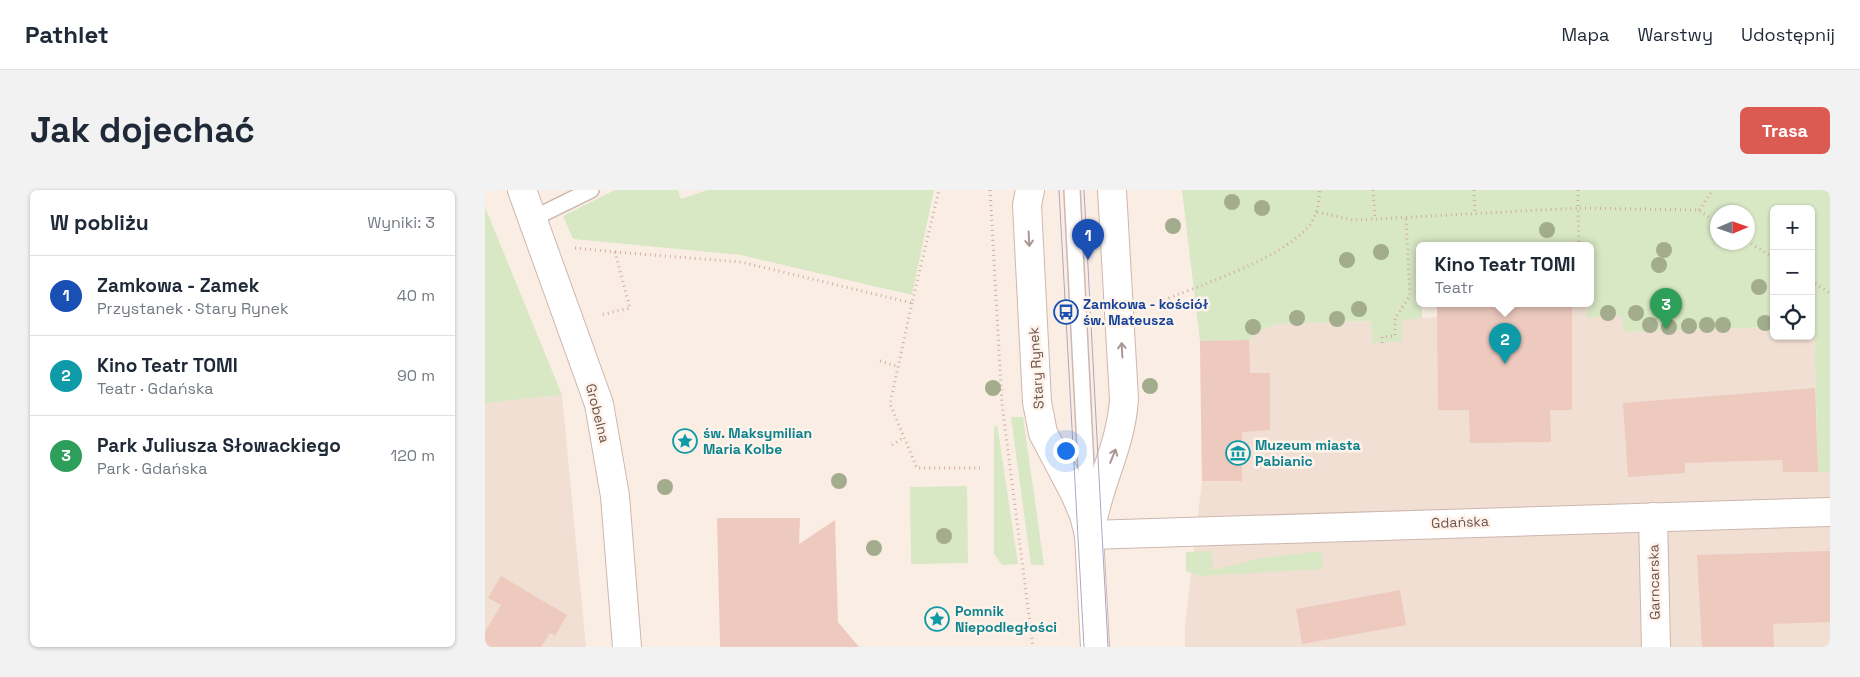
<!DOCTYPE html>
<html lang="pl">
<meta charset="utf-8">
<style>
body{margin:0;font-family:"Space Grotesk",sans-serif;background:#f2f2f3;color:#1f2937}
.controls{position:absolute;right:15px;top:15px;display:grid;overflow:hidden;border-radius:8px;box-shadow:0 1px 4px #0004}
.controls button{width:45px;height:45px;display:grid;place-items:center;padding:0;border:0;border-bottom:1px solid #e0e1e3;background:#fff;color:#1f2937;font:25px sans-serif}
.compass{position:absolute;left:1225px;top:15px;width:45px;height:45px;border-radius:50%;background:#fff;box-shadow:0 1px 4px #0004;rotate:88deg}
.you{position:absolute;left:580px;top:260px;width:18px;height:18px;margin:-12px;border:4px solid #fff;border-radius:50%;background:#1a73e8;box-shadow:0 0 0 8px #1a73e833}
.badge{display:grid;place-items:center;width:32px;height:32px;border-radius:50%;background:#db5b53;color:#fff;font-size:16px;font-weight:700}
.pin{position:absolute;translate:-50% -41px;filter:drop-shadow(0 1px 2px #0008)}
.pin::after{content:'';position:absolute;top:26px;width:18px;height:15px;background:inherit;clip-path:polygon(0 0,100% 0,50% 100%)}
.popup{position:absolute;left:931px;top:52px;width:178px;height:65px;box-sizing:border-box;display:grid;place-content:center;border-radius:8px;background:#fff;filter:drop-shadow(0 1px 4px #0005);font-size:16px;white-space:nowrap;color:#747a83}
.popup b{font-size:19px;color:#1f2937}
.popup::after{content:'';position:absolute;left:50%;top:100%;margin-left:-10px;border:10px solid transparent;border-top-color:#fff}
.list{margin:0;padding:0;list-style:none}
h2{display:flex;justify-content:space-between;align-items:center;height:65px;margin:0;padding:0 20px;font-size:21px}
h2 small{font-size:16px;font-weight:400;color:#747a83}
.list li{display:grid;grid-template-columns:32px 1fr auto;gap:15px;align-items:center;box-sizing:border-box;height:80px;padding:0 20px;border-top:1px solid #e0e1e3}
.list b{display:block;font-size:19px;white-space:nowrap}
.list p{margin:0;font-size:16px;white-space:nowrap;color:#747a83}
.list em{font-size:16px;font-style:normal;color:#747a83}
.icon{flex:none;width:28px;height:28px;fill:none;stroke:currentColor;stroke-width:2;stroke-linecap:round;stroke-linejoin:round}
.map{position:relative;flex:none;width:1345px;height:457px;overflow:hidden;border-radius:8px}
header{display:flex;align-items:center;gap:30px;box-sizing:border-box;height:70px;padding:0 25px;background:#fff;border-bottom:1px solid #e0e1e3}
header strong{font-size:24px}
nav{display:flex;gap:28px;margin-inline-start:auto;font-size:18px}
.intro{display:flex;align-items:center;justify-content:space-between;box-sizing:border-box;height:120px;padding:0 30px}
h1{margin:0;font-size:35px}
.button{padding:12px 22px;border-radius:8px;background:#db5b53;color:#fff;font-size:18px;font-weight:700}
main{display:flex;gap:30px;padding:0 30px}
aside{flex:1;background:#fff;border-radius:8px;box-shadow:0 1px 4px #0004}
.map>svg:first-child{display:block}
</style>
<header>
<strong>Pathlet</strong>
<nav><a>Mapa</a><a>Warstwy</a><a>Udostępnij</a></nav>
</header>
<div class="intro"><h1>Jak dojechać</h1><a class="button">Trasa</a></div>
<main>
<aside>
<h2>W pobliżu<small>Wyniki: 3</small></h2>
<ul class="list">
<li><span class="badge" style="background:#1a4fb4">1</span><div><b>Zamkowa - Zamek</b><p>Przystanek · Stary Rynek</p></div><em>40 m</em></li>
<li><span class="badge" style="background:#0f9aa8">2</span><div><b>Kino Teatr TOMI</b><p>Teatr · Gdańska</p></div><em>90 m</em></li>
<li><span class="badge" style="background:#2e9e5b">3</span><div><b>Park Juliusza Słowackiego</b><p>Park · Gdańska</p></div><em>120 m</em></li>
</ul>
</aside>
<div class="map">
<svg width="1345" height="457" viewBox="0 0 1345 457">
<rect width="100%" height="100%" fill="#faeee4"/>
<g fill="#f1dfd3">
<polygon points="952,113 1102,113 1103,128 1137,126 1138,142 1289,137 1289,146 1326,146 1326,136 1329,136 1333,282 1345,282 1345,457 700,457 700,434 717,291 715,151 764,150 774,141 792,134 886,131 887,153 917,152 916,129 952,127"/>
<polygon points="77,205 101,457 0,457 0,213"/>
</g>
<g fill="#d8e7c4" fill-rule="evenodd">
<polygon points="130,0 193,0 196,9 223,0 449,0 427,105 256,65 88,49 78,26"/>
<path d="M697 0H1345V282H1333L1329 137 1326 136V19H1289V137L1138 142 1137 126 1102 128V113H1105V55H935L937 128 917 130V152L887 153 886 131 792 134 774 141 764 150 715 151ZM1232 22H1262V52H1232Z"/>
<polygon points="0,17 77,205 0,213"/>
<polygon points="526,227 538,227 559,375 546,375"/>
<polygon points="512,234 533,374 517,375 509,364 509,239"/>
<polygon points="482,296 483,373 426,374 425,297"/>
<polygon points="727,361 728,380 777,368 837,361 838,379 715,386 701,381 701,362"/>
</g>
<g fill="#edc9be">
<polygon points="952,113 1087,113 1087,220 1065,220 1066,252 985,253 984,220 953,220"/>
<polygon points="764,150 765,183 785,183 785,240 757,242 757,291 717,291 715,151"/>
<polygon points="1330,198 1333,282 1298,282 1297,270 1200,273 1200,283 1143,287 1138,213"/>
<polygon points="232,328 315,328 314,354 350,330 353,432 374,457 235,457"/>
<polygon points="1345,361 1345,432 1288,434 1289,457 1217,457 1212,365"/>
<polygon points="16,386 82,425 70,446 65,443 56,457 0,457 0,442 16,415 3,408"/>
<polygon points="915,400 921,435 817,454 811,419"/>
</g>
<g fill="none" stroke-linecap="round" stroke-linejoin="round">
<g stroke="#cdb7af" stroke-width="18">
<g id="lane">
<polyline points="587,0 603,316"/>
<polyline points="49,28 106,0"/>
</g>
</g>
<g stroke="#cdb7af" stroke-width="30">
<g id="street">
<polyline points="37,0 114,214 130,306 142,457"/>
<polyline points="1168,327 1171,457"/>
<polyline points="604,345 1345,322"/>
</g>
</g>
<g stroke="#cfb6ac" stroke-width="30">
<g id="secondary">
<polyline points="545,0 542,15 552,212 558,243 590,304 599,325 604,345 610,457"/>
<path d="M605 344C612 295 636 258 639 209L627 0"/>
</g>
</g>
<g stroke="#d2ada2" stroke-width="3" stroke-dasharray="1 4" stroke-linecap="butt">
<polyline points="505,0 517,214 548,457"/>
<polyline points="888,0 890,29 1093,18 1094,55"/>
<polyline points="989,0 990,25"/>
<polyline points="1093,0 1093,18 1214,20 1232,33"/>
<polyline points="1214,20 1228,0"/>
<polyline points="832,22 868,30 890,29"/>
<polyline points="1262,51 1289,68"/>
<polyline points="90,58 130,62 145,118 115,125"/>
<polyline points="130,62 256,72 427,113 454,0"/>
<polyline points="1326,91 1345,103"/>
<polyline points="427,113 405,214 432,278 495,278"/>
<path d="M670 114C715 94 792 72 824 36 832 26 834 13 835 0"/>
<polyline points="897,153 897,147 910,146 910,128 925,106 921,28"/>
<polyline points="395,171 414,177"/>
<polyline points="407,255 419,247"/>
</g>
<use href="#lane" stroke="#fff" stroke-width="15"/>
<use href="#street" stroke="#fff" stroke-width="28"/>
<use href="#secondary" stroke="#fff" stroke-width="28"/>
<g stroke="#b0a4c3" stroke-width="1">
<polyline points="574,0 599,457"/>
<polyline points="599,0 623,457"/>
</g>
</g>
<g fill="#a3ac8d">
<circle cx="747" cy="12" r="8"/>
<circle cx="777" cy="18" r="8"/>
<circle cx="688" cy="36" r="8"/>
<circle cx="1062" cy="40" r="8"/>
<circle cx="1179" cy="60" r="8"/>
<circle cx="896" cy="62" r="8"/>
<circle cx="862" cy="70" r="8"/>
<circle cx="1174" cy="75" r="8"/>
<circle cx="1274" cy="97" r="8"/>
<circle cx="874" cy="119" r="8"/>
<circle cx="1123" cy="123" r="8"/>
<circle cx="1151" cy="123" r="8"/>
<circle cx="812" cy="128" r="8"/>
<circle cx="852" cy="129" r="8"/>
<circle cx="1280" cy="133" r="8"/>
<circle cx="1165" cy="135" r="8"/>
<circle cx="1222" cy="135" r="8"/>
<circle cx="1238" cy="135" r="8"/>
<circle cx="1204" cy="136" r="8"/>
<circle cx="768" cy="137" r="8"/>
<circle cx="1184" cy="137" r="8"/>
<circle cx="665" cy="196" r="8"/>
<circle cx="508" cy="198" r="8"/>
<circle cx="354" cy="291" r="8"/>
<circle cx="180" cy="297" r="8"/>
<circle cx="459" cy="346" r="8"/>
<circle cx="389" cy="358" r="8"/>
</g>
<defs><path id="oneway-shaft" d="M-6 0H5M1.5-3L5.5 0L1.5 3" fill="none" stroke-width="1.6" stroke-linecap="round" stroke-linejoin="round" transform="scale(1.25)"/></defs>
<g stroke="#aa9894">
<use href="#oneway-shaft" transform="translate(544 49) rotate(87)"/>
<use href="#oneway-shaft" transform="translate(637 160) rotate(-93)"/>
<use href="#oneway-shaft" transform="translate(628 266) rotate(-68)"/>
</g>
<defs>
<g id="bus-ring" transform="scale(1.25)"><circle r="9.5" fill="#fdf3ea" stroke="#1a4fb4" stroke-width="1.5"/><path d="M-5-6H5V4H4V6H2V4H-2V6H-4V4H-5ZM-3.5-4V0h7V-4ZM-3.5 1.2v1.5H-2V1.2ZM2 1.2v1.5H3.5V1.2Z" fill="#1a4fb4"/></g>
<g id="sight-ring" transform="scale(1.25)"><circle r="9.5" fill="#fdf3ea" stroke="#0f9aa8" stroke-width="1.5"/><path d="M0-6L1.8-2.2L6-1.7L2.9 1.2L3.7 5.4L0 3.3L-3.7 5.4L-2.9 1.2L-6-1.7L-1.8-2.2Z" fill="#0f9aa8"/></g>
<g id="museum-ring" transform="scale(1.25)"><circle r="9.5" fill="#fdf3ea" stroke="#0f9aa8" stroke-width="1.5"/><path d="M0-6L6-3V-2H-6V-3ZM-5-1h2V3h-2ZM-1-1h2V3h-2ZM3-1h2V3H3ZM-6 4H6V6H-6Z" fill="#0f9aa8"/></g>
</defs>
<g fill-rule="evenodd">
<use href="#bus-ring" x="581" y="122"/>
<use href="#sight-ring" x="200" y="251"/>
<use href="#museum-ring" x="753" y="263"/>
<use href="#sight-ring" x="452" y="429"/>
</g>
<g text-anchor="middle" dominant-baseline="central" stroke-width="5" stroke-linejoin="round" paint-order="stroke">
<g font-size="14" font-weight="bold" fill="#164399" stroke="#fdf3ea" text-anchor="start">
<text x="598" y="114">Zamkowa - kościół<tspan x="598" dy="16">św. Mateusza</tspan></text>
</g>
<g font-size="14" fill="#71534c" stroke="#fdf3ea">
<text transform="translate(551 178) rotate(-94)">Stary Rynek</text>
<text transform="translate(113 223) rotate(76)">Grobelna</text>
<text transform="translate(975 332) rotate(-2)">Gdańska</text>
<text transform="translate(1169 392) rotate(-91)">Garncarska</text>
</g>
<g font-size="14" font-weight="bold" fill="#0d838f" stroke="#fdf3ea" text-anchor="start">
<text x="218" y="243">św. Maksymilian<tspan x="218" dy="16">Maria Kolbe</tspan></text>
<text x="770" y="255">Muzeum miasta<tspan x="770" dy="16">Pabianic</tspan></text>
<text x="470" y="421">Pomnik<tspan x="470" dy="16">Niepodległości</tspan></text>
</g>
</g>
</svg>
<div class="controls">
<button>+</button>
<button>−</button>
<button><svg class="icon" aria-label="locate" viewBox="0 0 24 24"><circle cx="12" cy="12" r="6"/><path d="M12 2v4M12 18v4M2 12h4M18 12h4"/></svg></button>
</div>
<svg class="compass" viewBox="-18 -18 36 36"><path d="M0-13l5 13h-10z" fill="#e53935"/><path d="M0 13l5-13h-10z" fill="#747a83"/></svg>
<div class="you"></div>
<div class="pin badge" style="left:603px;top:70px;background:#1a4fb4">1</div>
<div class="pin badge" style="left:1020px;top:174px;background:#0f9aa8">2</div>
<div class="popup"><b>Kino Teatr TOMI</b>Teatr</div>
<div class="pin badge" style="left:1181px;top:139px;background:#2e9e5b">3</div>
</div>
</main>
